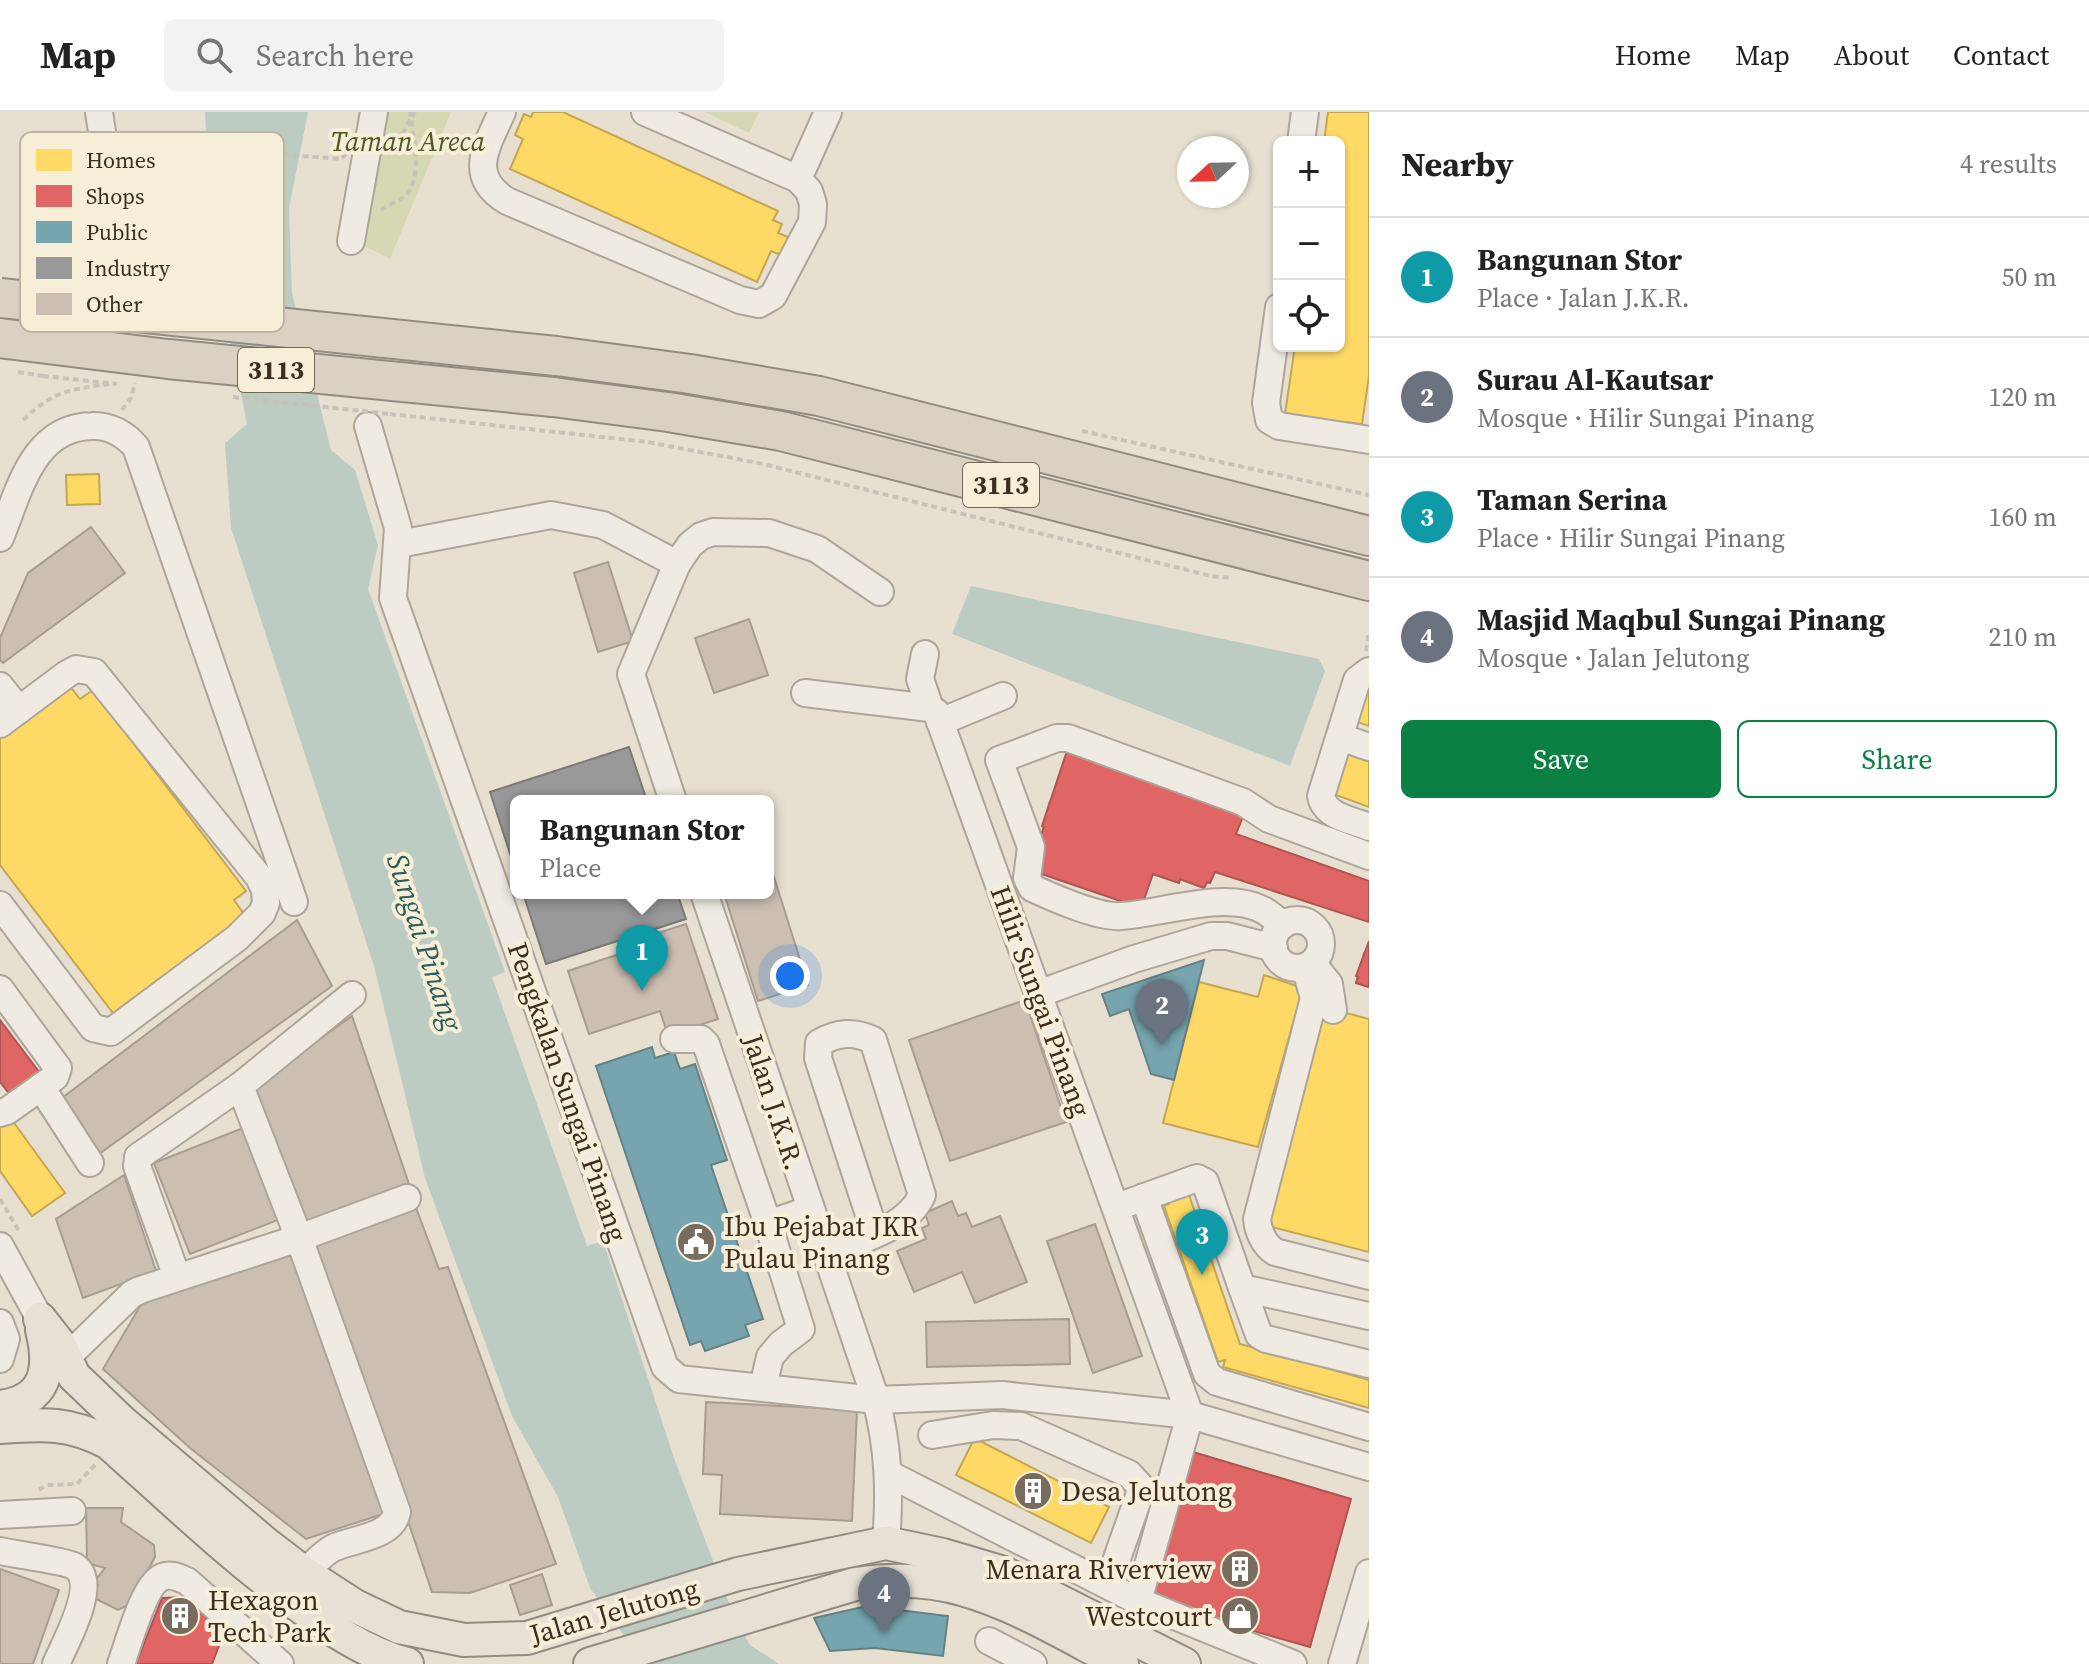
<!DOCTYPE html>
<meta charset="utf-8">
<style>
body{margin:0;font-family:"Source Serif 4",serif;background:#f2f2f2;color:#222}
.controls{position:absolute;right:24px;top:24px;display:grid;overflow:hidden;border-radius:12px;box-shadow:0 2px 6px #0004}
.controls button{width:72px;height:72px;display:grid;place-items:center;padding:0;border:0;border-bottom:2px solid #e0e0e0;background:#fff;color:#222;font:40px sans-serif}
.compass{position:absolute;left:1177px;top:24px;width:72px;height:72px;border-radius:50%;background:#fff;box-shadow:0 2px 6px #0004;rotate:248deg}
.you{position:absolute;left:790px;top:864px;width:28px;height:28px;margin:-20px;border:6px solid #fff;border-radius:50%;background:#1a73e8;box-shadow:0 0 0 12px #1a73e833}
.badge{display:grid;place-items:center;width:52px;height:52px;border-radius:50%;background:#0b8043;color:#fff;font-size:26px;font-weight:700}
.pin{position:absolute;translate:-50% -66px;filter:drop-shadow(0 2px 4px #0008)}
.pin::after{content:'';position:absolute;top:42px;width:28px;height:24px;background:inherit;clip-path:polygon(0 0,100% 0,50% 100%)}
.popup{position:absolute;left:510px;top:683px;width:264px;height:104px;box-sizing:border-box;display:grid;place-content:center;border-radius:12px;background:#fff;filter:drop-shadow(0 2px 6px #0005);font-size:26px;white-space:nowrap;color:#767676}
.popup b{font-size:30px;color:#222}
.popup::after{content:'';position:absolute;left:50%;top:100%;margin-left:-16px;border:16px solid transparent;border-top-color:#fff}
.list{margin:0;padding:0;list-style:none}
h2{display:flex;justify-content:space-between;align-items:center;height:104px;margin:0;padding:0 32px;font-size:34px}
h2 small{font-size:26px;font-weight:400;color:#767676}
.list li{display:grid;grid-template-columns:52px 1fr auto;gap:24px;align-items:center;box-sizing:border-box;height:120px;padding:0 32px;border-top:2px solid #e0e0e0}
.list b{display:block;font-size:30px;white-space:nowrap}
.list p{margin:0;font-size:26px;white-space:nowrap;color:#767676}
.list em{font-size:26px;font-style:normal;color:#767676}
.actions{display:flex;gap:16px;padding:24px 32px}
.actions a{flex:1;padding:18px 0;border:2px solid #0b8043;border-radius:12px;text-align:center;font-size:28px;color:#0b8043}
.actions .main{background:#0b8043;color:#fff}
.icon{flex:none;width:44px;height:44px;fill:none;stroke:currentColor;stroke-width:2;stroke-linecap:round;stroke-linejoin:round}
.map{position:relative;flex:none;width:1369px;height:1552px;overflow:hidden}
header{display:flex;align-items:center;gap:48px;box-sizing:border-box;height:112px;padding:0 40px;background:#fff;border-bottom:2px solid #e0e0e0}
header strong{font-size:38px}
nav{display:flex;gap:44px;margin-inline-start:auto;font-size:28px}
.search{width:560px;height:72px;background:#f2f2f2;display:flex;align-items:center;gap:20px;box-sizing:border-box;padding:0 28px;border-radius:12px;color:#767676;font-size:30px}
main{display:flex}
aside{flex:1;background:#fff}
.map>svg:first-child{display:block}
</style>
<header>
<strong>Map</strong>
<div class="search"><svg class="icon" aria-label="search" viewBox="0 0 24 24"><circle cx="10" cy="10" r="6"/><path d="M15 15l6 6"/></svg>Search here</div>
<nav><a>Home</a><a>Map</a><a>About</a><a>Contact</a></nav>
</header>
<main>
<div class="map">
<svg width="1369" height="1552" viewBox="0 0 1369 1552">
<rect width="100%" height="100%" fill="#e7e0d1"/>
<g fill="#d6d7b3">
<polygon points="385,0 451,0 390,147 359,131"/>
<polygon points="705,0 759,0 749,21"/>
</g>
<g fill="#bcccc2">
<polygon points="205,0 308,0 289,96 292,181 331,338 355,358 378,433 368,477 505,860 492,865 587,1134 603,1129 674,1346 732,1499 750,1533 779,1552 644,1552 590,1476 558,1385 512,1304 425,1066 374,854 231,416 225,331 247,312 211,136"/>
<polygon points="971,474 1319,547 1325,559 1290,654 952,522"/>
</g>
<g fill="#ffd966" stroke="#c5a651" stroke-width="2">
<polygon points="533,0 563,0 778,99 773,108 782,112 778,121 788,125 781,143 771,139 757,170 510,57 523,27 515,23 524,2 531,5"/>
<polygon points="1328,0 1369,0 1369,264 1362,312 1346,310 1344,320 1322,317 1324,307 1285,302 1295,234 1339,234 1339,30 1324,30"/>
<polygon points="99,362 100,392 67,393 66,363"/>
<polygon points="1369,569 1369,614 1355,609"/>
<polygon points="69,573 80,587 93,578 246,779 234,788 246,805 116,905 0,753 0,626"/>
<polygon points="1348,638 1369,645 1369,695 1333,682"/>
<polygon points="1067,649 1090,658 1080,687 1090,691 1091,687 1087,685 1096,657 1142,673 1133,699 1148,704 1156,678 1203,695 1195,720 1187,717 1184,726 1199,731 1210,700 1230,707 1228,711 1231,712 1224,734 1204,727 1202,733 1218,738 1216,745 1200,739 1198,745 1217,752 1210,771 1207,770 1204,776 1184,769 1195,738 1182,732 1179,740 1189,744 1179,771 1129,754 1140,722 1135,732 1127,729 1129,717 1117,750 1067,733 1079,704 1085,706 1087,700 1078,697 1065,729 1042,721 1049,691 1068,698 1070,693 1053,687 1056,680 1073,686 1075,680 1056,673 1063,652 1066,653"/>
<polygon points="1364,841 1369,842 1369,875 1356,871"/>
<polygon points="1264,863 1303,876 1258,1035 1163,1011 1199,870 1258,885"/>
<polygon points="1323,895 1369,907 1369,1140 1268,1114"/>
<polygon points="9,1004 65,1081 32,1104 0,1059 0,1010"/>
<polygon points="1187,1077 1240,1232 1369,1268 1369,1296 1223,1255 1225,1248 1218,1250 1164,1094 1169,1092 1167,1084"/>
<polygon points="980,1329 1109,1395 1091,1431 956,1363 972,1331"/>
<polygon points="1242,1389 1296,1404 1288,1433 1309,1439 1304,1458 1323,1463 1313,1499 1301,1496 1309,1514 1300,1518 1294,1510 1298,1517 1291,1520 1290,1525 1260,1516 1269,1484 1218,1470 1209,1502 1181,1495 1183,1490 1179,1484 1186,1481 1175,1485 1169,1474 1193,1462 1174,1456 1183,1422 1202,1427 1207,1411 1234,1419"/>
</g>
<g fill="#e06666" stroke="#af5551" stroke-width="2">
<polygon points="1067,639 1244,702 1236,722 1369,769 1369,810 1215,760 1210,771 1207,770 1204,776 1180,767 1179,771 1153,762 1141,796 1036,760 1045,731 1039,729 1044,715 1042,714"/>
<polygon points="1369,829 1369,875 1356,871 1358,865 1356,864"/>
<polygon points="0,908 43,965 15,989 0,970"/>
<polygon points="1193,1340 1351,1387 1310,1535 1186,1500 1149,1484"/>
<polygon points="186,1485 223,1523 212,1552 136,1552 162,1486"/>
</g>
<g fill="#76a5af" stroke="#658184" stroke-width="2">
<polygon points="1204,848 1174,968 1151,962 1129,897 1110,904 1102,882"/>
<polygon points="652,935 655,946 674,940 680,957 695,952 727,1048 711,1053 763,1207 745,1213 749,1224 705,1239 701,1229 690,1233 596,954"/>
<polygon points="867,1494 948,1504 943,1544 875,1536 830,1539 814,1506"/>
</g>
<g fill="#999" stroke="#7d7975" stroke-width="2">
<polygon points="629,635 647,689 516,689 516,760 490,680"/>
<polygon points="523,781 677,781 686,807 546,852"/>
</g>
<g fill="#cbbfb2" stroke="#a89c90" stroke-width="2">
<polygon points="91,415 125,461 3,551 0,548 0,526 28,461"/>
<polygon points="608,450 633,529 598,540 574,461"/>
<polygon points="749,507 768,563 714,581 695,526"/>
<polygon points="768,746 808,873 758,889 724,781 768,781"/>
<polygon points="297,808 332,874 99,1042 62,986"/>
<polygon points="686,812 718,907 668,923 660,899 589,922 568,859 638,836 636,828"/>
<polygon points="1025,888 1066,1010 950,1049 909,928"/>
<polygon points="352,904 411,1078 304,1114 252,975"/>
<polygon points="248,1014 283,1106 190,1142 154,1051"/>
<polygon points="124,1063 156,1159 83,1186 56,1107"/>
<polygon points="952,1089 958,1104 966,1101 972,1115 1000,1104 1027,1170 975,1191 962,1160 914,1180 897,1139 926,1127 922,1116 929,1113 925,1101"/>
<polygon points="415,1093 439,1157 448,1155 556,1452 470,1481 432,1480 314,1131"/>
<polygon points="1095,1112 1142,1244 1093,1261 1047,1129"/>
<polygon points="298,1134 389,1400 306,1427 190,1336 103,1257 146,1184"/>
<polygon points="1069,1207 1070,1252 927,1255 926,1210"/>
<polygon points="706,1290 857,1298 852,1409 720,1402 722,1363 703,1362"/>
<polygon points="86,1396 123,1396 121,1410 154,1433 155,1445 130,1492 118,1498 92,1485 98,1473 93,1471 105,1456 87,1451"/>
<polygon points="0,1457 59,1478 33,1552 0,1552"/>
<polygon points="542,1462 552,1493 520,1503 510,1473"/>
</g>
<g fill="none" stroke-linecap="round" stroke-linejoin="round">
<g stroke="#ada599" stroke-width="30">
<g id="minor">
<polyline points="99,0 102,20"/>
<path d="M502 0C487 34 466 64 507 89L740 188 759 192 773 184 812 110 813 92 809 79 798 67 645 0"/>
<polyline points="1301,30 1305,0"/>
<polyline points="798,67 828,0"/>
<polyline points="351,129 374,0"/>
<polyline points="1279,195 1266,291 1269,308 1279,314 1369,328"/>
<polyline points="368,314 398,416 393,486 665,1255 679,1267 876,1288 1002,1283 1190,1303 1369,1355"/>
<path d="M0 426C19 380 32 315 92 314 109 313 125 322 136 335L294 790"/>
<polyline points="399,432 551,403 603,413 677,452"/>
<polyline points="925,542 920,567 930,596"/>
<path d="M1369 559 1357 568 1321 684C1325 705 1352 708 1369 715"/>
<polyline points="0,574 19,598"/>
<polyline points="805,581 930,596 937,601 1190,1303 1138,1489"/>
<polyline points="940,610 1003,584"/>
<polyline points="0,612 67,562 76,557 94,560 259,765 265,778 266,791 262,801 237,826 111,920 93,916 0,793"/>
<polyline points="1340,625 1369,635"/>
<polyline points="673,689 631,562 677,452 690,433 701,424 713,420 769,421 817,437 880,480"/>
<path d="M704 781 876 1288C889 1337 890 1381 886 1431"/>
<circle cx="1297" cy="832" r="24"/>
<path d="M1283 813C1277 808 1270 802 1263 798 1225 778 1161 802 1121 804 1098 806 1054 786 1032 776L1027 766 1031 735 999 648 1057 626H1068L1243 690 1269 707 1369 744"/>
<polyline points="1312,851 1329,872 1333,898"/>
<path d="M1305 855 1314 886 1257 1107C1258 1119 1264 1133 1275 1140L1369 1164"/>
<polyline points="0,877 58,956 55,965 7,999 0,1001"/>
<polyline points="1038,882 1134,847 1211,824 1227,824 1274,836"/>
<polyline points="674,927 701,927 706,932 768,1112 809,1098"/>
<path d="M240 974 299 1126 397 1400C393 1425 352 1427 333 1436 323 1441 313 1453 304 1461"/>
<polyline points="41,975 90,1051"/>
<polyline points="1144,1085 1207,1262 1217,1270 1369,1315"/>
<polyline points="1128,1091 1197,1066 1205,1070 1242,1176 1369,1204"/>
<polyline points="0,1134 40,1207"/>
<path d="M826 1142C858 1128 907 1117 922 1083L873 928C854 919 838 920 819 931L818 946 875 1121"/>
<polyline points="177,1165 137,1054 138,1045 240,974 352,883"/>
<polyline points="1242,1176 1259,1223 1266,1227 1369,1252"/>
<polyline points="0,1211 6,1227 0,1247"/>
<polyline points="65,1247 132,1182 140,1178 299,1126 407,1086"/>
<polyline points="763,1275 770,1245 781,1232 801,1217 768,1112"/>
<polyline points="932,1323 993,1313 1021,1314 1129,1362 1141,1375 1139,1384 1108,1472"/>
<polyline points="889,1362 1138,1489 1293,1552"/>
<polyline points="0,1403 72,1399"/>
<path d="M0 1439C13 1442 65 1449 74 1454 100 1470 65 1531 56 1552"/>
<polyline points="989,1529 1033,1552"/>
<path d="M121 1552C128 1533 144 1472 162 1465 171 1461 179 1466 187 1469L280 1552"/>
<polyline points="1342,1552 1369,1461"/>
</g>
</g>
<g stroke="#928b80" stroke-width="36">
<g id="major">
<polyline points="40,1207 58,1230 74,1264 122,1310 266,1432 304,1461 355,1494 399,1515 464,1528 527,1526 738,1462 886,1431 943,1443 1004,1461 1184,1552"/>
<path d="M0 1295C46 1289 52 1258 42 1218"/>
<path d="M0 1315C43 1312 70 1310 109 1331 168 1384 226 1439 290 1487 325 1513 364 1541 407 1552"/>
<path d="M590 1552 855 1472C891 1467 929 1467 965 1478 1018 1493 1073 1527 1122 1552"/>
</g>
</g>
<g stroke="#928b80" stroke-width="42">
<g id="highway">
<polyline points="556,244 690,262 819,284 1369,424"/>
<polyline points="553,285 668,300 781,319 1369,469"/>
</g>
</g>
<g stroke="#c8c2b9" stroke-width="4" stroke-dasharray="6 4" stroke-linecap="butt">
<polyline points="392,39 415,0"/>
<polyline points="107,41 114,73 169,150 166,174"/>
<path d="M381 98C388 93 402 88 407 82 423 61 413 24 410 0"/>
<polyline points="18,260 43,264"/>
<polyline points="122,298 131,286 135,271"/>
<polyline points="390,302 648,330 763,352 1211,464 1232,466"/>
<path d="M23 308C55 277 72 278 114 271"/>
<polyline points="1082,319 1369,383"/>
<polyline points="1366,539 1369,519"/>
<polyline points="0,1087 19,1119"/>
<polyline points="39,1378 46,1373 77,1372 96,1352"/>
</g>
<use href="#minor" stroke="#efebe3" stroke-width="26"/>
<use href="#major" stroke="#e6e1d4" stroke-width="32"/>
<use href="#highway" stroke="#dad1c2" stroke-width="38"/>
<g stroke="#928b80" stroke-width="42" stroke-linecap="butt">
<g id="highway-bridge">
<polyline points="0,186 556,244"/>
<polyline points="0,226 168,247 553,285"/>
</g>
</g>
<g stroke="#c8c2b9" stroke-width="4" stroke-dasharray="6 4" stroke-linecap="butt">
<polyline points="168,168 102,100 98,92 106,34 119,30 341,47 356,33"/>
<polyline points="43,264 117,272"/>
<polyline points="233,285 390,302"/>
</g>
<use href="#highway-bridge" stroke="#dad1c2" stroke-width="38"/>
</g>
<defs>
<g id="civic-disc" transform="scale(2)"><circle r="9.5" fill="#786c5e" stroke="#f7eed8"/><path d="M-.6-6.5H3V-4.5H.6V-3L4-1V1h2V6H-6V1h2V-1L-.6-3ZM-1.2 2.5V6h2.4V2.5Z" fill="#fff"/></g>
<g id="building-disc" transform="scale(2)"><circle r="9.5" fill="#786c5e" stroke="#f7eed8"/><path d="M-4-6H4V6H1V3H-1V6H-4ZM-2.5-4.3h1.7v1.8h-1.7ZM.8-4.3h1.7v1.8H.8ZM-2.5-1h1.7V.8h-1.7ZM.8-1h1.7V.8H.8Z" fill="#fff"/></g>
<g id="shop-disc" transform="scale(2)"><circle r="9.5" fill="#786c5e" stroke="#f7eed8"/><path d="M-5-2.5h2.3a2.7 3.5 0 0 1 5.4 0H5L5.5 6h-11ZM-1.5-2.5h3a1.5 2.3 0 0 0-3 0Z" fill="#fff"/></g>
</defs>
<g fill-rule="evenodd">
<use href="#civic-disc" x="696" y="1130"/>
<use href="#building-disc" x="1033" y="1379"/>
<use href="#building-disc" x="1240" y="1457"/>
<use href="#building-disc" x="180" y="1504"/>
<use href="#shop-disc" x="1240" y="1504"/>
</g>
<g text-anchor="middle" dominant-baseline="central" stroke-width="8" stroke-linejoin="round" paint-order="stroke">
<g fill="#f7eed8" stroke="#756857" stroke-width="2">
<rect x="238" y="236" width="76" height="44" rx="6"/>
<rect x="963" y="351" width="76" height="44" rx="6"/>
</g>
<g font-size="26" font-weight="bold" fill="#3d2e20">
<text x="276" y="258">3113</text>
<text x="1001" y="373">3113</text>
</g>
<g font-size="28" font-style="italic" fill="#4d5a26" stroke="#f7eed8">
<text x="408" y="29">Taman Areca</text>
</g>
<g font-size="28" fill="#3d2e20" stroke="#f7eed8">
<text transform="translate(1041 889) rotate(70)">Hilir Sungai Pinang</text>
<text transform="translate(568 980) rotate(71)">Pengkalan Sungai Pinang</text>
<text transform="translate(774 990) rotate(72)">Jalan J.K.R.</text>
<text transform="translate(614 1499) rotate(-16)">Jalan Jelutong</text>
</g>
<g font-size="28" fill="#3d2e20" stroke="#f7eed8" text-anchor="start">
<text x="724" y="1114">Ibu Pejabat JKR<tspan x="724" dy="32">Pulau Pinang</tspan></text>
<text x="1061" y="1379">Desa Jelutong</text>
<text x="1212" y="1457" text-anchor="end">Menara Riverview</text>
<text x="208" y="1488">Hexagon<tspan x="208" dy="32">Tech Park</tspan></text>
<text x="1212" y="1504" text-anchor="end">Westcourt</text>
</g>
<g font-size="30" font-style="italic" fill="#2f5d5a" stroke="#f7eed8">
<text transform="translate(425 830) rotate(72)">Sungai Pinang</text>
</g>
</g>
<rect x="20" y="20" width="264" height="200" rx="12" fill="#f7eed8" stroke="#bfb4a1" stroke-width="2"/>
<rect x="36" y="37" width="36" height="22" fill="#ffd966"/>
<rect x="36" y="73" width="36" height="22" fill="#e06666"/>
<rect x="36" y="109" width="36" height="22" fill="#76a5af"/>
<rect x="36" y="145" width="36" height="22" fill="#999"/>
<rect x="36" y="181" width="36" height="22" fill="#cbbfb2"/>
<g font-size="22" fill="#3d2e20">
<text x="86" y="56">Homes</text>
<text x="86" y="92">Shops</text>
<text x="86" y="128">Public</text>
<text x="86" y="164">Industry</text>
<text x="86" y="200">Other</text>
</g>
</svg>
<div class="controls">
<button>+</button>
<button>−</button>
<button><svg class="icon" aria-label="locate" viewBox="0 0 24 24"><circle cx="12" cy="12" r="6"/><path d="M12 2v4M12 18v4M2 12h4M18 12h4"/></svg></button>
</div>
<svg class="compass" viewBox="-18 -18 36 36"><path d="M0-13l5 13h-10z" fill="#e53935"/><path d="M0 13l5-13h-10z" fill="#767676"/></svg>
<div class="you"></div>
<div class="pin badge" style="left:642px;top:879px;background:#0f9aa8">1</div>
<div class="popup"><b>Bangunan Stor</b>Place</div>
<div class="pin badge" style="left:1162px;top:933px;background:#6b7280">2</div>
<div class="pin badge" style="left:1202px;top:1163px;background:#0f9aa8">3</div>
<div class="pin badge" style="left:884px;top:1521px;background:#6b7280">4</div>
</div>
<aside>
<h2>Nearby<small>4 results</small></h2>
<ul class="list">
<li><span class="badge" style="background:#0f9aa8">1</span><div><b>Bangunan Stor</b><p>Place · Jalan J.K.R.</p></div><em>50 m</em></li>
<li><span class="badge" style="background:#6b7280">2</span><div><b>Surau Al-Kautsar</b><p>Mosque · Hilir Sungai Pinang</p></div><em>120 m</em></li>
<li><span class="badge" style="background:#0f9aa8">3</span><div><b>Taman Serina</b><p>Place · Hilir Sungai Pinang</p></div><em>160 m</em></li>
<li><span class="badge" style="background:#6b7280">4</span><div><b>Masjid Maqbul Sungai Pinang</b><p>Mosque · Jalan Jelutong</p></div><em>210 m</em></li>
</ul>
<div class="actions"><a class="main">Save</a><a>Share</a></div>
</aside>
</main>
